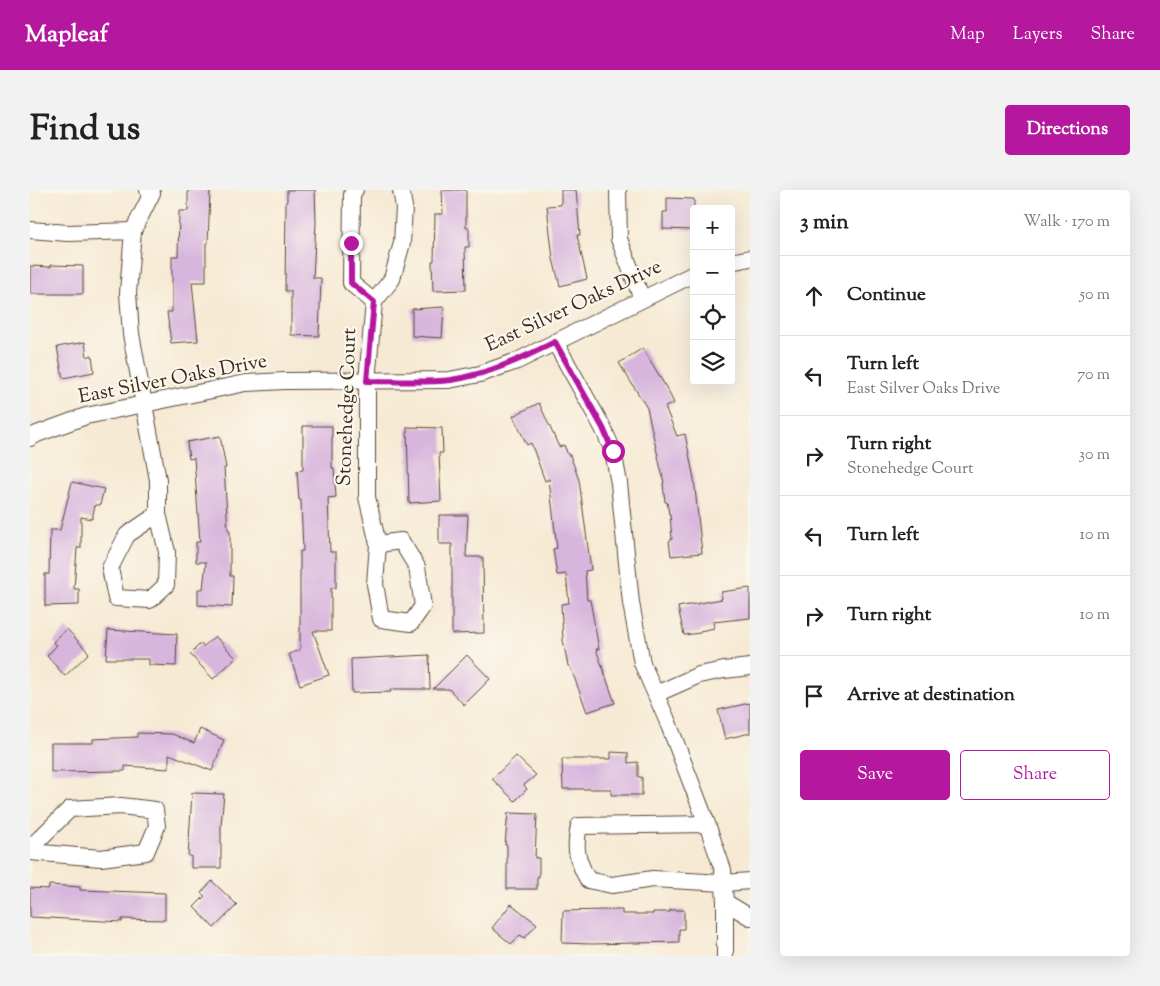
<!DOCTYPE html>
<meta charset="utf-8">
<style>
body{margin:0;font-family:"Sorts Mill Goudy",serif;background:#f2f2f2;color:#222}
.controls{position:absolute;right:15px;top:15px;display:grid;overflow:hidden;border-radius:5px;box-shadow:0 5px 20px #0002}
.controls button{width:45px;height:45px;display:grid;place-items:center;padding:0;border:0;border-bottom:1px solid #e0e0e0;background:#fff;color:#222;font:25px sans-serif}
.stop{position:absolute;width:15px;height:15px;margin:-11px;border:4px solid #b5179e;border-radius:50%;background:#fff}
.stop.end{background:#b5179e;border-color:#fff;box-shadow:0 1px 5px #0008}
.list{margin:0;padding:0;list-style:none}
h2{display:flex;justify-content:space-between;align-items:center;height:65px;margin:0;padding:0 20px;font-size:21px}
h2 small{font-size:16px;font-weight:400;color:#767676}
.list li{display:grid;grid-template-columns:32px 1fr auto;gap:15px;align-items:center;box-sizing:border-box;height:80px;padding:0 20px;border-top:1px solid #e0e0e0}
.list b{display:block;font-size:19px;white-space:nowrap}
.list p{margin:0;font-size:16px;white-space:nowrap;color:#767676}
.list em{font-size:16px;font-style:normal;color:#767676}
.actions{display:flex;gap:10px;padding:15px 20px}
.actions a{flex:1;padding:11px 0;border:1px solid #b5179e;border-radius:5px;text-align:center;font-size:18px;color:#b5179e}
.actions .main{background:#b5179e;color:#fff}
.icon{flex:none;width:28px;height:28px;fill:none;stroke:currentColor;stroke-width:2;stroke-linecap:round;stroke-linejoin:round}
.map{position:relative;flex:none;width:720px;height:766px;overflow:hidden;border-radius:5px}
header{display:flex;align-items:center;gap:30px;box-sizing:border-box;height:70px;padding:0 25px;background:#b5179e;color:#fff}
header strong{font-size:24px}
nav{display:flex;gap:28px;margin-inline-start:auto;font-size:18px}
.intro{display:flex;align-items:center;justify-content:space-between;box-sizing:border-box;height:120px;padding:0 30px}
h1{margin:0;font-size:35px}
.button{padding:12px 22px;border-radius:5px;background:#b5179e;color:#fff;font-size:18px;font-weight:700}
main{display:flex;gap:30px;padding:0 30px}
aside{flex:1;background:#fff;border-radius:5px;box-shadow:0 5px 20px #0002}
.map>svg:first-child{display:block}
</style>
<header>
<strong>Mapleaf</strong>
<nav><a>Map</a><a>Layers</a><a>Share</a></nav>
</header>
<div class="intro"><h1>Find us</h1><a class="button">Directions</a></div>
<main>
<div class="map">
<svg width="720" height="766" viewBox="0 0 720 766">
<rect width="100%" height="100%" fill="#fbf7ec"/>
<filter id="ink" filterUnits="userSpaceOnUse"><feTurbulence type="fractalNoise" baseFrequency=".02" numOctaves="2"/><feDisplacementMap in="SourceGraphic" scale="10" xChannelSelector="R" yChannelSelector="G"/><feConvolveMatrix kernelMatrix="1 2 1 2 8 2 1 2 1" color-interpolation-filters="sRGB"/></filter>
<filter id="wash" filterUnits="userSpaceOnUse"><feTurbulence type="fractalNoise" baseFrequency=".0096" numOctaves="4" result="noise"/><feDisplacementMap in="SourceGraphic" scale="20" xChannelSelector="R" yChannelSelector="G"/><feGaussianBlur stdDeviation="1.12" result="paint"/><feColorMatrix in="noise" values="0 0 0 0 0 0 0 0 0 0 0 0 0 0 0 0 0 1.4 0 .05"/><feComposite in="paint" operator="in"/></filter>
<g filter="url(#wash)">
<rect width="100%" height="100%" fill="#f6ead4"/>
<g id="blocks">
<g fill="#d8b5dd">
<polygon points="158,0 180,0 178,53 176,53 176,92 162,92 168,151 141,153 137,122 142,122 142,66 148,66 149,21 158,21"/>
<polygon points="257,0 285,0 286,32 283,88 291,88 289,146 261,145 261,101 255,101 256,12 257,12"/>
<polygon points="412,0 436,0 436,38 439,38 439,57 435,57 436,100 403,101 402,71 404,71 405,24 413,24"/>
<polygon points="531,0 546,0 550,45 547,45 557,89 530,96 523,69 517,16 531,15"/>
<polygon points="637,8 664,9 664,40 633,39 633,22 637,22"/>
<polygon points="21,75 53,76 53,104 0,104 0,76 21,77"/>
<polygon points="414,117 412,148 382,146 382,119"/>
<polygon points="55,152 57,167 62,165 64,182 33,188 27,157"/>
<polygon points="613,158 637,199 644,213 635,217 647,246 655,244 664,289 672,363 641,366 639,351 642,349 640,324 639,324 637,312 635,312 633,293 634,293 617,218 589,173"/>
<polygon points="509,213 529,257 534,255 538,265 540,265 549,290 561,380 555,381 557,410 560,410 569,459 566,459 585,513 557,522 540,476 538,476 533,450 531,414 539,413 536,384 527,385 523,359 527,358 519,289 515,291 501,253 497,255 483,226"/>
<polygon points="273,236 302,236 302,278 304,278 306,307 298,308 300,362 306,362 306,398 301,398 301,441 283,441 299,485 270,495 259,464 270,460 270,361 273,361 271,310 269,310 267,281 273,280"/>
<polygon points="377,237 412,238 413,263 409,263 411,311 379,313"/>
<polygon points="190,246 196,278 194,278 198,340 200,340 200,386 203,386 202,417 168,415 168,399 173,399 176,372 166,372 166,352 170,352 164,268 159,269 157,252"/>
<polygon points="42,292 74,299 70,315 65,315 62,329 51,327 51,358 47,358 44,399 49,399 49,415 15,416 15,384 19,384 20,340 30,340"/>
<polygon points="409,325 438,325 436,367 453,367 454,443 422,444 422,354 409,354"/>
<polygon points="720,398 720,428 683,432 684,438 670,441 670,443 654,445 648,417 692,409 691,402"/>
<polygon points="37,439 59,463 35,486 17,466 27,455 23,452"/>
<polygon points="78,440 147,444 146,476 119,475 119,469 76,469"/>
<polygon points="185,446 206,468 183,489 160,464 171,453 173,457"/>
<polygon points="399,465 400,499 360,499 361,502 322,503 321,469"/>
<polygon points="437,465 460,489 434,515 419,499 403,499"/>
<polygon points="720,513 720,543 695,549 688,520"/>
<polygon points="170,539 194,550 182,581 139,564 139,579 95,576 95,581 21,582 21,553 63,553 63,549 107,547 107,543 142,544 164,553"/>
<polygon points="581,562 598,563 598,573 608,572 608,587 612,587 612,605 581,605 581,599 533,599 532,569 581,569"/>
<polygon points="486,566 506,585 494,595 497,599 485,611 462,589"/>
<polygon points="162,603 194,604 191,635 191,678 161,678 161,666 158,666"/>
<polygon points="478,623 507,624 505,668 509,668 509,687 507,687 507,699 477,699 477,655 475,655"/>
<polygon points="182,691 207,715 184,738 164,717 175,706 171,703"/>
<polygon points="19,695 50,697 50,700 135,703 135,730 92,729 92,732 0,727 0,698 19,699"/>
<polygon points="481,714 507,734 495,748 490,745 481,754 462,738"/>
<polygon points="575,720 592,720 592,724 623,724 623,722 640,722 640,720 654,720 654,739 649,739 649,752 562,754 532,753 533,721"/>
</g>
</g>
</g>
<g filter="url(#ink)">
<use href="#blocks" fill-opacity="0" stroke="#574739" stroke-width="1"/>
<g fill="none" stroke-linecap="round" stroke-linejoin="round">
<g stroke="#574739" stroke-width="18">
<g id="minor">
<polyline points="325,0 322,4 321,93 344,112"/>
<polyline points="588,0 589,49 612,109"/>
<polyline points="0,40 38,43 103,41 98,103 101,144 128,290 128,324 137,362 136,395 120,410 86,408 80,378 97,345 128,324"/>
<polyline points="103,41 122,3 118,0"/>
<polyline points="701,72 720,68"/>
<polyline points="344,112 337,191 337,307 348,354 345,394 351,429 381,433 393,416 387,377 371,351 348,354"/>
<polyline points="344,112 362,89 372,53 374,17 371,0"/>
<polyline points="525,152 573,238 583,261 589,293 601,413 612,473 637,530 677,634 693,680 695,712 695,766"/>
<polyline points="0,248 7,244 56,226 216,193 254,191 419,190 450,184 487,171 664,84"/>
<polyline points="626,504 669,485 694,480 720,477"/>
<path d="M677 634 549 636C544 659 547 670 558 690L582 695 623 689 694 693 720 691"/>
<polyline points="0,658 40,619 91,616 125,620 127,636 116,662 71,668 0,662"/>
<polyline points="695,712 720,727"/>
</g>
</g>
<use href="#minor" stroke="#fff" stroke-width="16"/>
</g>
</g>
<g fill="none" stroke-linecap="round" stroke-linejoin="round" filter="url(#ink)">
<path stroke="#b5179e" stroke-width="6" d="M321 53V93L344 112 337 191C363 191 396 193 421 190 459 184 491 169 525 152L573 238 583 261"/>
</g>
<g text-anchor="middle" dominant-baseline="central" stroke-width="4.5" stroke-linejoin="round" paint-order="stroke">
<g font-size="20" fill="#3b2a1e" stroke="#fbf7ec">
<text transform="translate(544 117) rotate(-25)">East Silver Oaks Drive</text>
<text transform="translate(143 190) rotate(-11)">East Silver Oaks Drive</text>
<text transform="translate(318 217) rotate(-88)">Stonehedge Court</text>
</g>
</g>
</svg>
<div class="controls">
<button>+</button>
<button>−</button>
<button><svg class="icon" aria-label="locate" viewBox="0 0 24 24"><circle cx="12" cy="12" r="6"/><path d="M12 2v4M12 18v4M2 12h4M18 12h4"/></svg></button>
<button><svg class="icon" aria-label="layers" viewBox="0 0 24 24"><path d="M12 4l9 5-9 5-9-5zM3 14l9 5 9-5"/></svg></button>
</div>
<div class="stop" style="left:583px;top:261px"></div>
<div class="stop end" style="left:321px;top:53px"></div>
</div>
<aside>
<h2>3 min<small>Walk · 170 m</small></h2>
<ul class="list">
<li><svg class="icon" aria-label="ahead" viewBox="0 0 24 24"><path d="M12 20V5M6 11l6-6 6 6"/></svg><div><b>Continue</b></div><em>50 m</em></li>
<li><svg class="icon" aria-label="left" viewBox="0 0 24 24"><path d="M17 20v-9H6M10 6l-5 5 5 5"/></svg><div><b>Turn left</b><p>East Silver Oaks Drive</p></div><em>70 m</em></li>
<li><svg class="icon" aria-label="right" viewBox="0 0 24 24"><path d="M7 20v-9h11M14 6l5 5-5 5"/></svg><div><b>Turn right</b><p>Stonehedge Court</p></div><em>30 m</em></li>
<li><svg class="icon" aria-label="left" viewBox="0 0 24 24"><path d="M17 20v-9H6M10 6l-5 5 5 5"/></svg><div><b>Turn left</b></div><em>10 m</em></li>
<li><svg class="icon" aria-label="right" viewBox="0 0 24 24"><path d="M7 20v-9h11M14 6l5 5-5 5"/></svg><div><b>Turn right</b></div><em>10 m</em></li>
<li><svg class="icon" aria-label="arrive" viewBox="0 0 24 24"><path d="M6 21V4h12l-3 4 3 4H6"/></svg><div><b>Arrive at destination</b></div></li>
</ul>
<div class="actions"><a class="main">Save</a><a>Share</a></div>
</aside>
</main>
